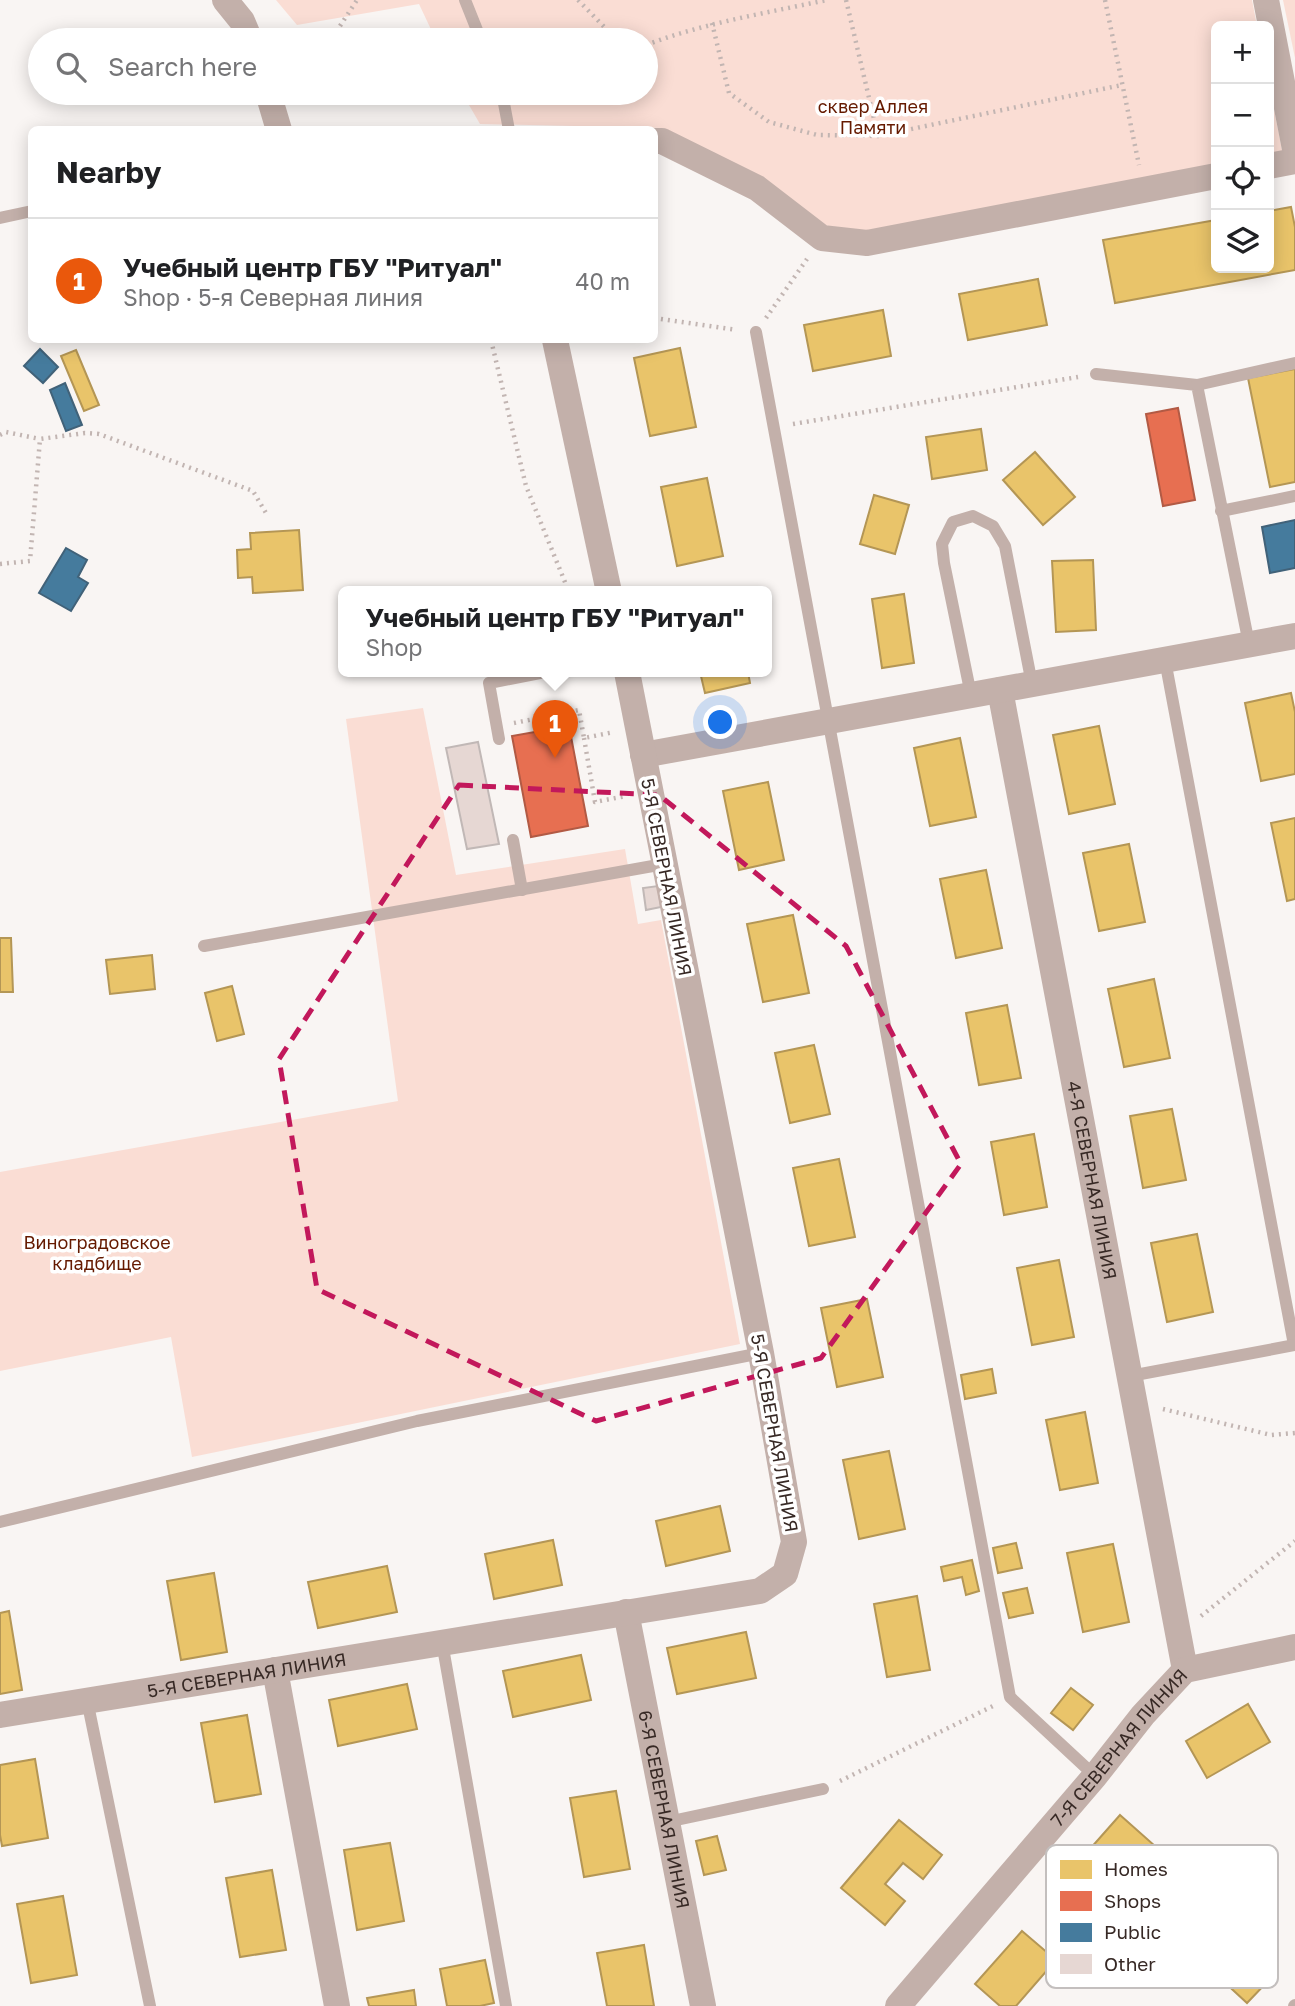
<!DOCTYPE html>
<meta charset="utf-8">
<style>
body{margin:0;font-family:"Golos Text",sans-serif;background:#f6f6f6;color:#202124}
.controls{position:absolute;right:21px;top:21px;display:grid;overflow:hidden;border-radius:10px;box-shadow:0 4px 18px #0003}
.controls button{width:63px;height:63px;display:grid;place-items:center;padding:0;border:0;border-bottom:2px solid #e0e0e0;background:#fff;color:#202124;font:35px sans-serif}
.you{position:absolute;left:721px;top:723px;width:24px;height:24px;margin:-18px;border:5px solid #fff;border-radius:50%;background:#1a73e8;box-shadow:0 0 0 10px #1a73e833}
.badge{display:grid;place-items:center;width:46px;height:46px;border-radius:50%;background:#ea580c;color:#fff;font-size:23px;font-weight:700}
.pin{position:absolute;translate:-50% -58px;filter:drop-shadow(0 2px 4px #0008)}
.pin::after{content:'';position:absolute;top:37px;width:24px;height:21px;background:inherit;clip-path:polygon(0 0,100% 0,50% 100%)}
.popup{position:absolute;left:338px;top:586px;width:434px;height:91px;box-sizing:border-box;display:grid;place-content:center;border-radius:10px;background:#fff;filter:drop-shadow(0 2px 5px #0005);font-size:23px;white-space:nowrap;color:#757577}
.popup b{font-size:26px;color:#202124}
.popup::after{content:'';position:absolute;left:50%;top:100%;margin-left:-14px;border:14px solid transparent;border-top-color:#fff}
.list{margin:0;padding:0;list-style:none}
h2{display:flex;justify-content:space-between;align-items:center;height:91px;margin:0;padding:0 28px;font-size:30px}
h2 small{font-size:23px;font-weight:400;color:#757577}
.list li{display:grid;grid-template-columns:46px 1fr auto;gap:21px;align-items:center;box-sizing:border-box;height:126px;padding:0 28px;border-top:2px solid #e0e0e0}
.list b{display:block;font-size:26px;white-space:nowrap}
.list p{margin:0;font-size:23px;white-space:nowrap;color:#757577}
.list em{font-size:23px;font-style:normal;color:#757577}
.icon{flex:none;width:38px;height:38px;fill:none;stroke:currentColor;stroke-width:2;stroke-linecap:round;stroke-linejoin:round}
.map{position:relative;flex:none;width:1295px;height:2006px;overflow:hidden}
.search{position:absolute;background:#fff;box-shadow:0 4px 18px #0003;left:28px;top:28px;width:630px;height:77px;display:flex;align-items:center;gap:18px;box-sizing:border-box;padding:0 24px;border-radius:38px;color:#757577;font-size:26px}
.panel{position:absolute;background:#fff;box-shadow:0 4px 18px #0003;left:28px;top:126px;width:630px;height:217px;border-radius:10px}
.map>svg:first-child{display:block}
</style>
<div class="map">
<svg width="1295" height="2006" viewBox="0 0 1295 2006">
<rect width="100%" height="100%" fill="#f9f5f3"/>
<g fill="#faddd4">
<polygon points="276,0 1252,0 1257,26 1216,26 1216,168 875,234 823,225 662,128 480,124 462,93 646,93 646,40 436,40 419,4 297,25"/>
<polygon points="1283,0 1295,0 1295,58"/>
<polygon points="1269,84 1283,155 1269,158"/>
<polygon points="423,708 456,875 625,849 638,924 661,920 740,1344 192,1457 171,1337 0,1371 0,1172 398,1101 346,719"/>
</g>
<g fill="#e9c46a" stroke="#b49655" stroke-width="2">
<polygon points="1291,207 1295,227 1295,270 1115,303 1103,240 1216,220 1216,268 1269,268 1269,211"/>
<polygon points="1038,279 1047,325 968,340 959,294"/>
<polygon points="883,310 891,356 813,371 804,325"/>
<polygon points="680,348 696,427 650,436 634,358"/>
<polygon points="76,350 99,405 84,411 61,356"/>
<polygon points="1295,369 1295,482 1270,487 1248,378"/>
<polygon points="981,429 987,470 932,479 926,437"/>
<polygon points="1035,452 1075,497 1043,525 1003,480"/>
<polygon points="707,478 723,556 677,566 661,487"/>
<polygon points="874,495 909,505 895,554 860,544"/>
<polygon points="299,530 303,590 253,593 252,577 238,578 237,550 251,549 250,533"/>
<polygon points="1093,560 1096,630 1056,632 1052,561"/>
<polygon points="904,594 914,663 882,668 872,599"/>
<polygon points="700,672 748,672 750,683 705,693"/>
<polygon points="1291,693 1295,712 1295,774 1261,781 1245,703"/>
<polygon points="1099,726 1115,804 1069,814 1053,735"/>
<polygon points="960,738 976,817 930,826 914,748"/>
<polygon points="768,782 784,860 739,870 723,791"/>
<polygon points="1295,818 1295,899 1287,901 1271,823"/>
<polygon points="1129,844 1145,922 1099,931 1083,853"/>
<polygon points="986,870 1002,948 956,958 940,879"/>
<polygon points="793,915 809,993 763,1002 747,924"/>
<polygon points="0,938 11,938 13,992 0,992"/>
<polygon points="152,955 155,989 110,994 106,960"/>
<polygon points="1154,979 1170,1058 1124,1067 1108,989"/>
<polygon points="232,986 244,1034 217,1041 205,993"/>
<polygon points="1007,1005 1021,1078 979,1085 966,1013"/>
<polygon points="814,1045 830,1114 790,1123 775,1053"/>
<polygon points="1172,1109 1186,1180 1143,1188 1130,1116"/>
<polygon points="1034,1134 1047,1207 1004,1215 991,1142"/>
<polygon points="839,1159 855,1237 809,1246 793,1168"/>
<polygon points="1197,1234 1213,1312 1167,1322 1151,1243"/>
<polygon points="1059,1260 1074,1337 1032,1345 1017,1268"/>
<polygon points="867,1299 883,1377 837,1387 821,1308"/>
<polygon points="992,1369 996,1393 965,1399 961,1375"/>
<polygon points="1085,1412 1098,1483 1060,1490 1046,1420"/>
<polygon points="889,1451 905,1529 859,1539 843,1460"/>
<polygon points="720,1506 730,1551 666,1566 656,1521"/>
<polygon points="553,1540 562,1585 494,1599 485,1554"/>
<polygon points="1016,1543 1022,1568 998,1573 993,1548"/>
<polygon points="1113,1544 1129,1622 1083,1632 1067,1553"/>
<polygon points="972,1560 979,1591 966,1595 962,1577 944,1581 941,1567"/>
<polygon points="387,1566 397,1612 318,1628 308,1582"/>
<polygon points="214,1573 227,1652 181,1660 167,1581"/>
<polygon points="1027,1588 1033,1613 1009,1618 1003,1593"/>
<polygon points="917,1596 930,1670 887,1677 874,1604"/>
<polygon points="9,1611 22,1690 0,1694 0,1613"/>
<polygon points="746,1632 756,1678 677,1694 667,1648"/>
<polygon points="581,1655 591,1700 513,1717 503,1671"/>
<polygon points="407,1684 417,1729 338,1746 329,1700"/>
<polygon points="1071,1688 1093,1705 1073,1730 1051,1713"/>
<polygon points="1248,1704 1270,1742 1207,1778 1186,1741"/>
<polygon points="247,1715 261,1794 215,1802 201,1723"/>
<polygon points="35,1759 48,1838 2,1846 0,1835 0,1765"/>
<polygon points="616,1791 630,1869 584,1877 570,1798"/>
<polygon points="1120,1815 1155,1846 1103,1906 1067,1875"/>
<polygon points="899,1820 942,1855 923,1879 903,1863 885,1884 905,1901 885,1925 841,1888"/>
<polygon points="717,1836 726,1870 704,1875 696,1841"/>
<polygon points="390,1843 404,1921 357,1930 344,1850"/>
<polygon points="272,1870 286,1950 240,1957 226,1878"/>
<polygon points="63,1896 77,1975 31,1983 17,1904"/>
<polygon points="1022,1931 1056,1960 1016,2006 1000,2006 975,1984"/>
<polygon points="644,1945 654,2006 607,2006 597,1953"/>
<polygon points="1243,1958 1268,1981 1247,2003 1222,1980"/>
<polygon points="485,1960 494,2003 480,2006 447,2006 440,1969"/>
<polygon points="414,1990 416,2006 369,2006 367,1998"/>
</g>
<g fill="#e76f51" stroke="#b25a44" stroke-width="2">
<polygon points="1178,408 1195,500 1163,506 1146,414"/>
<polygon points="569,726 588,826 531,837 512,736"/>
</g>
<g fill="#457b9d" stroke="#416279" stroke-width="2">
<polygon points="40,349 58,367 43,383 24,366"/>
<polygon points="65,383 82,425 66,431 50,390"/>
<polygon points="1295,520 1295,568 1270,573 1262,527"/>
<polygon points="66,548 87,560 78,577 88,583 71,611 39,593"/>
</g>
<g fill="#e6d7d3" stroke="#c1b8b6" stroke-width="2">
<polygon points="478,742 499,844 467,849 446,748"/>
<polygon points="658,886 661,907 646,910 643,888"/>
</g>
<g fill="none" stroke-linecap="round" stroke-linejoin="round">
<g stroke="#c2b5b2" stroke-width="4.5" stroke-dasharray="2 5" stroke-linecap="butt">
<polyline points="578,0 617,40"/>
<polyline points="846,0 878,136"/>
<polyline points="1105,0 1139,165"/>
<polyline points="712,23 729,93 769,122 817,135 878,136 1122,85"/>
<polyline points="340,26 357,0"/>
<path d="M646 45C704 23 766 13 827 0"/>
<polyline points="654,318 737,330"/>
<polyline points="766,318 807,259"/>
<polyline points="491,340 526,486 569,592"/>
<polyline points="793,424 1078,377"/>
<polyline points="0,435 6,432 40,439"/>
<polyline points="0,564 30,561 40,439 85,433 99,434 253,491 266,513"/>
<polyline points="514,723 579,710 584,738 614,732"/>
<polyline points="584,738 595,802 626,796"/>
<polyline points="1163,1409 1271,1435 1295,1433"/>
<polyline points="1201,1616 1295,1541"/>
<polyline points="840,1781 995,1705"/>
</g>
<g stroke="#c3b0aa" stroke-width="12">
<polyline points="465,0 481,40"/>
<polyline points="502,93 509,130"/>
<polyline points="0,218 32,211"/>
<polyline points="756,332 1010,1697 1095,1776"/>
<polyline points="1096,374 1197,385 1249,644"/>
<polyline points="1197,385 1295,363"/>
<polyline points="1221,511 1295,496"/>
<polyline points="1165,660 1294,1345"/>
<polyline points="971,695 944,563 942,544 953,522 973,516 993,526 1005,546 1032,684"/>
<polyline points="499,739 489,683 545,672"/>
<polyline points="513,840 522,890"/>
<polyline points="204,946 664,864"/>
<polyline points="1130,1376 1295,1345"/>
<polyline points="0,1522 417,1421 761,1353"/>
<polyline points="442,1642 506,2006"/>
<polyline points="87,1700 150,2006"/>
<polyline points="667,1822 823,1789"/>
<polyline points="1294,2006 1295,2005"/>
</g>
<g stroke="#c3b0aa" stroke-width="26">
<polyline points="225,0 242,21 250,40"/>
<polyline points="1266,0 1295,149"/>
<polyline points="268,93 279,130"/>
<polyline points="654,141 662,141 757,188 822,238 867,243 1216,176"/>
<polyline points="1269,166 1295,161"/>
<polyline points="555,340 609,592"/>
<path id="s1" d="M1000 690 1185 1670"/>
<polyline points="643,755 1295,636"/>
<path id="s2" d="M626 1612 703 2006"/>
<polyline points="275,1670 337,2006"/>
<path id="s3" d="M0 1715 760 1591 785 1574 794 1542 761 1353 627 672"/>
<path id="s4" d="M898 2006 1095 1776 1143 1715 1185 1670 1295 1647"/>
</g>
</g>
<path fill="none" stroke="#c2185b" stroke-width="5" stroke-dasharray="14 9" stroke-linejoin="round" d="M459 785 659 795 846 946 961 1164 821 1358 596 1421 317 1289 279 1059Z"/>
<g text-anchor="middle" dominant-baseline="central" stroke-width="7" stroke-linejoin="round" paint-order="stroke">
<g font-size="18" fill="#651a00" stroke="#fff">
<text x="873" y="106">сквер Аллея<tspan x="873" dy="21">Памяти</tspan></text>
<text x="97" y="1242">Виноградовское<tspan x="97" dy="21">кладбище</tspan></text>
</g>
<g font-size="18" fill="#372925" stroke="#fff">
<text transform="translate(667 877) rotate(79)">5-Я СЕВЕРНАЯ ЛИНИЯ</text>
<text stroke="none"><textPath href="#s1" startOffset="499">4-Я СЕВЕРНАЯ ЛИНИЯ</textPath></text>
<text transform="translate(775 1433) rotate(80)">5-Я СЕВЕРНАЯ ЛИНИЯ</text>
<text stroke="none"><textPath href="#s3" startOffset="250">5-Я СЕВЕРНАЯ ЛИНИЯ</textPath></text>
<text stroke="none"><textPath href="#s4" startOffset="340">7-Я СЕВЕРНАЯ ЛИНИЯ</textPath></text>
<text stroke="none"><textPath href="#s2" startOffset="201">6-Я СЕВЕРНАЯ ЛИНИЯ</textPath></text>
</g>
</g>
<rect x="1046" y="1845" width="232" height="143" rx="10" fill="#fff" stroke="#c3bfbe" stroke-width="2"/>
<rect x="1060" y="1860" width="32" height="19" fill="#e9c46a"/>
<rect x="1060" y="1891" width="32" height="20" fill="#e76f51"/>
<rect x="1060" y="1923" width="32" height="19" fill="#457b9d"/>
<rect x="1060" y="1954" width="32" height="20" fill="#e6d7d3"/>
<g font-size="19" fill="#372925">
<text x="1104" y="1876">Homes</text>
<text x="1104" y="1908">Shops</text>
<text x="1104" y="1939">Public</text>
<text x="1104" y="1971">Other</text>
</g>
</svg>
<div class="controls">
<button>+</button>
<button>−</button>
<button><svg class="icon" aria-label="locate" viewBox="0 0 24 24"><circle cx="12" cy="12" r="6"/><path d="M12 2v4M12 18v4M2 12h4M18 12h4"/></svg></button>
<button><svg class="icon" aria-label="layers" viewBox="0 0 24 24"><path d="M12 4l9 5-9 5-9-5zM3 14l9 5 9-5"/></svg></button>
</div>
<div class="you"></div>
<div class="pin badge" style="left:555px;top:758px">1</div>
<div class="popup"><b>Учебный центр ГБУ &quot;Ритуал&quot;</b>Shop</div>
<div class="search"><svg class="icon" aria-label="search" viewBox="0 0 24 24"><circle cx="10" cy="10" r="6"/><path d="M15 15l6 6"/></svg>Search here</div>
<section class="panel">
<h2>Nearby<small></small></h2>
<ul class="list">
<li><span class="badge">1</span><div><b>Учебный центр ГБУ &quot;Ритуал&quot;</b><p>Shop · 5-я Северная линия</p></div><em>40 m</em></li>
</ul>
</section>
</div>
